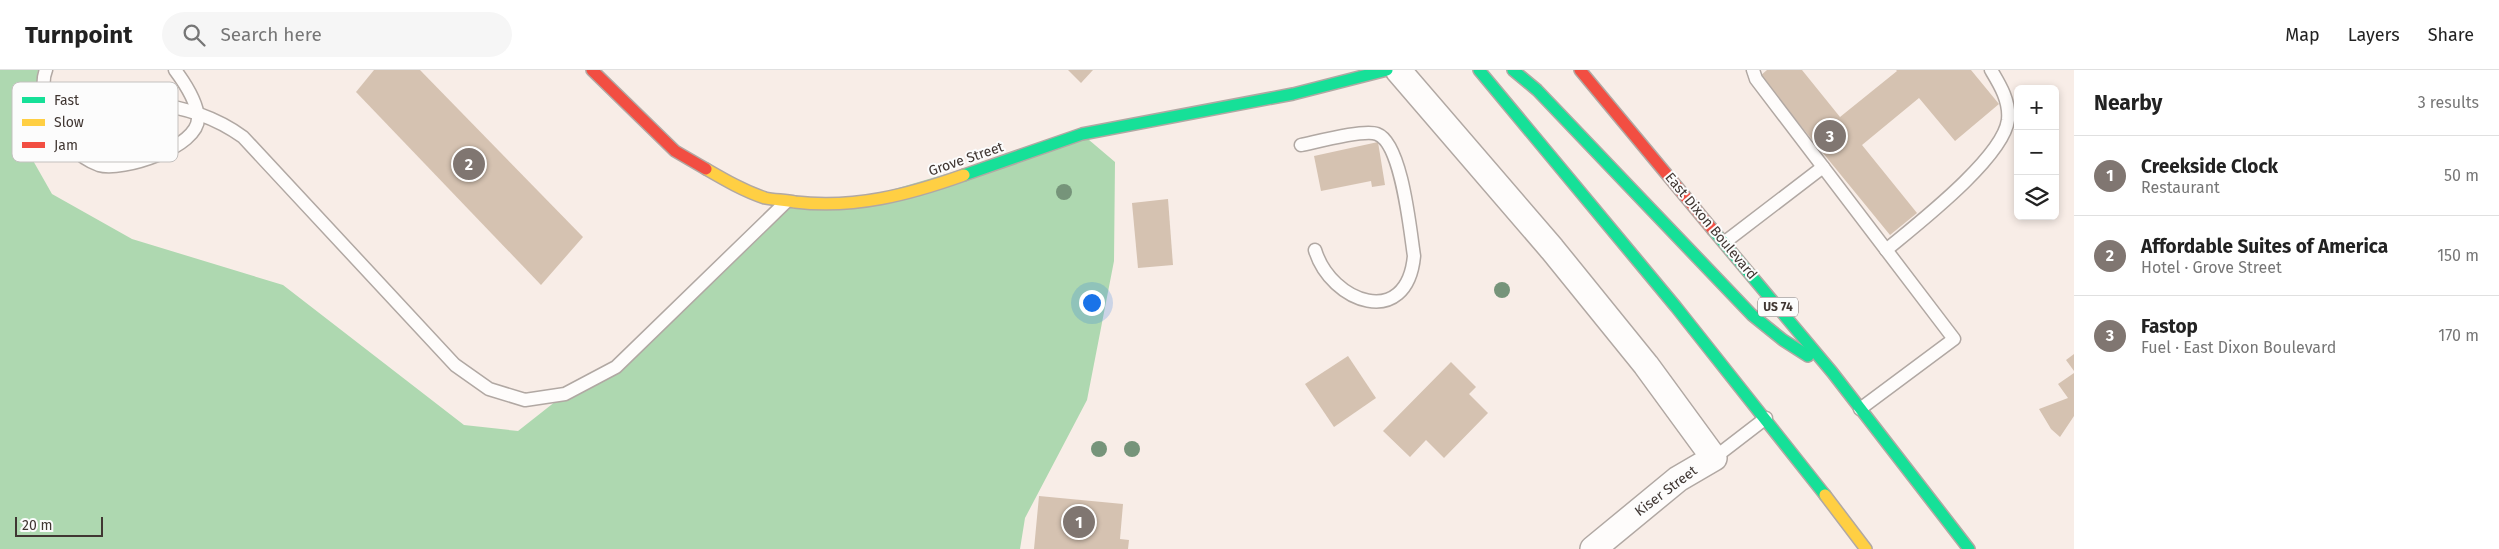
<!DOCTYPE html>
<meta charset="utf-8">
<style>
body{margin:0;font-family:"Fira Sans",sans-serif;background:#f6f6f6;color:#222}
.controls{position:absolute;right:15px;top:15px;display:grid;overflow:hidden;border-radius:8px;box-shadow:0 2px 8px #0003}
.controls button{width:45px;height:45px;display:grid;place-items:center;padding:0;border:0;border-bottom:1px solid #e0e0e0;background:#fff;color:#222;font:25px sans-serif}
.scale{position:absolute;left:15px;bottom:12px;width:88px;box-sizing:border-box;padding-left:5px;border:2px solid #403632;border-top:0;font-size:14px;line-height:18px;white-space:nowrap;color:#403632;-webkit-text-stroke:4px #fcfcfc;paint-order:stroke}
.you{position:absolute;left:1091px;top:232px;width:18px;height:18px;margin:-12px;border:4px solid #fff;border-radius:50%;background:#1a73e8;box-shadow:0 0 0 8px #1a73e833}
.badge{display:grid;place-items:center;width:32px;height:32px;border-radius:50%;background:#807671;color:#fff;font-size:16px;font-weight:700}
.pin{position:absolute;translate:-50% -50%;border:2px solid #fff;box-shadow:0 1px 5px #0006}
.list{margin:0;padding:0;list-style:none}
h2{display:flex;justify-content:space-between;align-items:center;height:65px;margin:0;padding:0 20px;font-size:21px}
h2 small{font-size:16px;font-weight:400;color:#767676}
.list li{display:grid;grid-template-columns:32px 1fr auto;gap:15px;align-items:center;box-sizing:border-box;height:80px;padding:0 20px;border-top:1px solid #e0e0e0}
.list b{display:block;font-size:19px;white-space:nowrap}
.list p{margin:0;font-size:16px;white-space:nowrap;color:#767676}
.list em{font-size:16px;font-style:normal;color:#767676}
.icon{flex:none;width:28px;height:28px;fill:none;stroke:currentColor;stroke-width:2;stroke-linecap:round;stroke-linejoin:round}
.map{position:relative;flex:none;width:2074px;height:479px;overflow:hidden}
header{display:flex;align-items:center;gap:30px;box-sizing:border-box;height:70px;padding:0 25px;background:#fff;border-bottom:1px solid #e0e0e0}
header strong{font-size:24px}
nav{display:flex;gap:28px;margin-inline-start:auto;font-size:18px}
.search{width:350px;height:45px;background:#f6f6f6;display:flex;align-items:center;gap:12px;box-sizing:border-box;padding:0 18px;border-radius:28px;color:#767676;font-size:19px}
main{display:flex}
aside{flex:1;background:#fff}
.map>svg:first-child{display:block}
</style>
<header>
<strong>Turnpoint</strong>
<div class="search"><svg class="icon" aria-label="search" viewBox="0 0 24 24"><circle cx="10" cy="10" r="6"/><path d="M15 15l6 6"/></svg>Search here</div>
<nav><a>Map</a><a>Layers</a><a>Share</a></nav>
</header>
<main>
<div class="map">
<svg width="2074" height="479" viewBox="0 0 2074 479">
<rect width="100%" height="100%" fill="#f8ede7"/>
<polygon fill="#aed8b0" points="0,0 38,0 31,87 52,124 132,169 283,215 464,355 518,361 565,324 616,297 787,131 847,133 1082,64 1115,92 1114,191 1087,330 1025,448 1020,479 0,479"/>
<g fill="#d5c2b1">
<polygon points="374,0 420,0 583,167 541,215 356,22"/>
<polygon points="1068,0 1093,0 1081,13"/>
<polygon points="1767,0 1802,0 1840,47 1897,1 1896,0 1971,0 1999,34 1955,71 1919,28 1862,75 1917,143 1890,165 1760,6"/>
<polygon points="1378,72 1385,115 1372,117 1371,111 1321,121 1314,86"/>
<polygon points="1168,129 1173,195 1138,198 1132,133"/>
<polygon points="2074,284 2074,301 2066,290"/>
<polygon points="1348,286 1376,328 1334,357 1305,314"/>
<polygon points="1451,292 1476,317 1469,324 1488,343 1444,388 1426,370 1410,387 1383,361"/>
<polygon points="2074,303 2074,346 2060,367 2051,359 2039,339 2068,328 2058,314"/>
<polygon points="1039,426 1123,434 1120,469 1129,470 1128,479 1034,479"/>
</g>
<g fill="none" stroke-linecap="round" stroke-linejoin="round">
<g stroke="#b1a8a3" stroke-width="15">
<g id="lane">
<path d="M46 0C40 14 46 35 52 48 63 68 76 87 99 95 122 102 199 77 198 48 197 32 184 12 175 0"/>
<polyline points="1753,0 1756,9 1954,269 1860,339"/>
<path d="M48 39C115 29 185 25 243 67L455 295 489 319 525 330 565 324 616 297 786 132"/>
<path d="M1301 75C1316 72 1364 59 1377 64 1402 73 1410 160 1414 186 1407 260 1331 233 1315 180"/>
<polyline points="1725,172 1823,97"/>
<path d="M1886 180C1916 155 2003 88 2008 50 2010 31 2000 15 1991 0"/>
<polyline points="1714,388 1766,348"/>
</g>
</g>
<g stroke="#b1a8a3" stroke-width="28">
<polyline id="street" points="1398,0 1552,179 1646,295 1714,388 1678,409 1593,479"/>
</g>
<g stroke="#b1a8a3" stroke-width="14">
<g id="fast">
<polyline points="1479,0 1676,237 1825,425"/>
<polyline points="1513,0 1537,20 1752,245 1783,270 1808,286"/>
<polyline points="964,105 1082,64 1293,24 1387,0"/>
<polyline points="1713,160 1832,302 1969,479"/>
</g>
</g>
<g stroke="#b1a8a3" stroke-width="14">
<g id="slow">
<path d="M706 99C725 110 744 121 765 128 774 130 785 130 795 132 854 139 908 125 964 105"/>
<polyline points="1825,425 1866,479"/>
</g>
</g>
<g stroke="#b1a8a3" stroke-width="14">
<g id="jam">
<polyline points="592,0 675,81 706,99"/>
<polyline points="1580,0 1713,160"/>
</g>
</g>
<use href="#lane" stroke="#fefcfb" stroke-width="12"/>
<use href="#street" stroke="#fefcfb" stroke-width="25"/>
<use href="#fast" stroke="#16e098" stroke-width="11"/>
<use href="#slow" stroke="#ffcf43" stroke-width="11"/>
<use href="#jam" stroke="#f24e42" stroke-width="11"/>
</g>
<g fill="#76947a">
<circle cx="1064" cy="122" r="8"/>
<circle cx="1502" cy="220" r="8"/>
<circle cx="1099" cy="379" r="8"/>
<circle cx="1132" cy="379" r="8"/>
</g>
<g text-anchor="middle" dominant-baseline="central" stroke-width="4" stroke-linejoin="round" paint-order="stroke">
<rect fill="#fcfcfc" stroke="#78716f" stroke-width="1" x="1758" y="227.5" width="40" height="19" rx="4"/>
<g font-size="12" font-weight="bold" fill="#403632">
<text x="1778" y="237">US 74</text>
</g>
<g font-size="14" fill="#403632" stroke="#fcfcfc">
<text transform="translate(966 89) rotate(-19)">Grove Street</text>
<text transform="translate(1711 156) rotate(50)">East Dixon Boulevard</text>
<text transform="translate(1666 421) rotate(-37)">Kiser Street</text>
</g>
</g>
<rect x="12" y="12" width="166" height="80" rx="8" fill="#fcfcfc" stroke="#c4c1bf" stroke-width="1"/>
<rect x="22" y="27" width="23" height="6" fill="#16e098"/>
<rect x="22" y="49" width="23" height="7" fill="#ffcf43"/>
<rect x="22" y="72" width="23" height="6" fill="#f24e42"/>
<g font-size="14" fill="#403632">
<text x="54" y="35">Fast</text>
<text x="54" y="57">Slow</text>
<text x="54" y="80">Jam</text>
</g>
</svg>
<div class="controls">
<button>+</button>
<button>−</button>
<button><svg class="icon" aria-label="layers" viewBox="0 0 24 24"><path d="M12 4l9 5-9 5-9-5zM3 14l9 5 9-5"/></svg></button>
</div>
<div class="scale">20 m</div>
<div class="you"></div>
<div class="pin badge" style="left:1079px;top:452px">1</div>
<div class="pin badge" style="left:469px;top:94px">2</div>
<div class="pin badge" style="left:1830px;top:66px">3</div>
</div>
<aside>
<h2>Nearby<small>3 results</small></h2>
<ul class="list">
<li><span class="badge">1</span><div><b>Creekside Clock</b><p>Restaurant</p></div><em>50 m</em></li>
<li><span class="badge">2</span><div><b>Affordable Suites of America</b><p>Hotel · Grove Street</p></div><em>150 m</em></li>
<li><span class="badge">3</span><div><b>Fastop</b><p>Fuel · East Dixon Boulevard</p></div><em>170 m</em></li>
</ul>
</aside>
</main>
